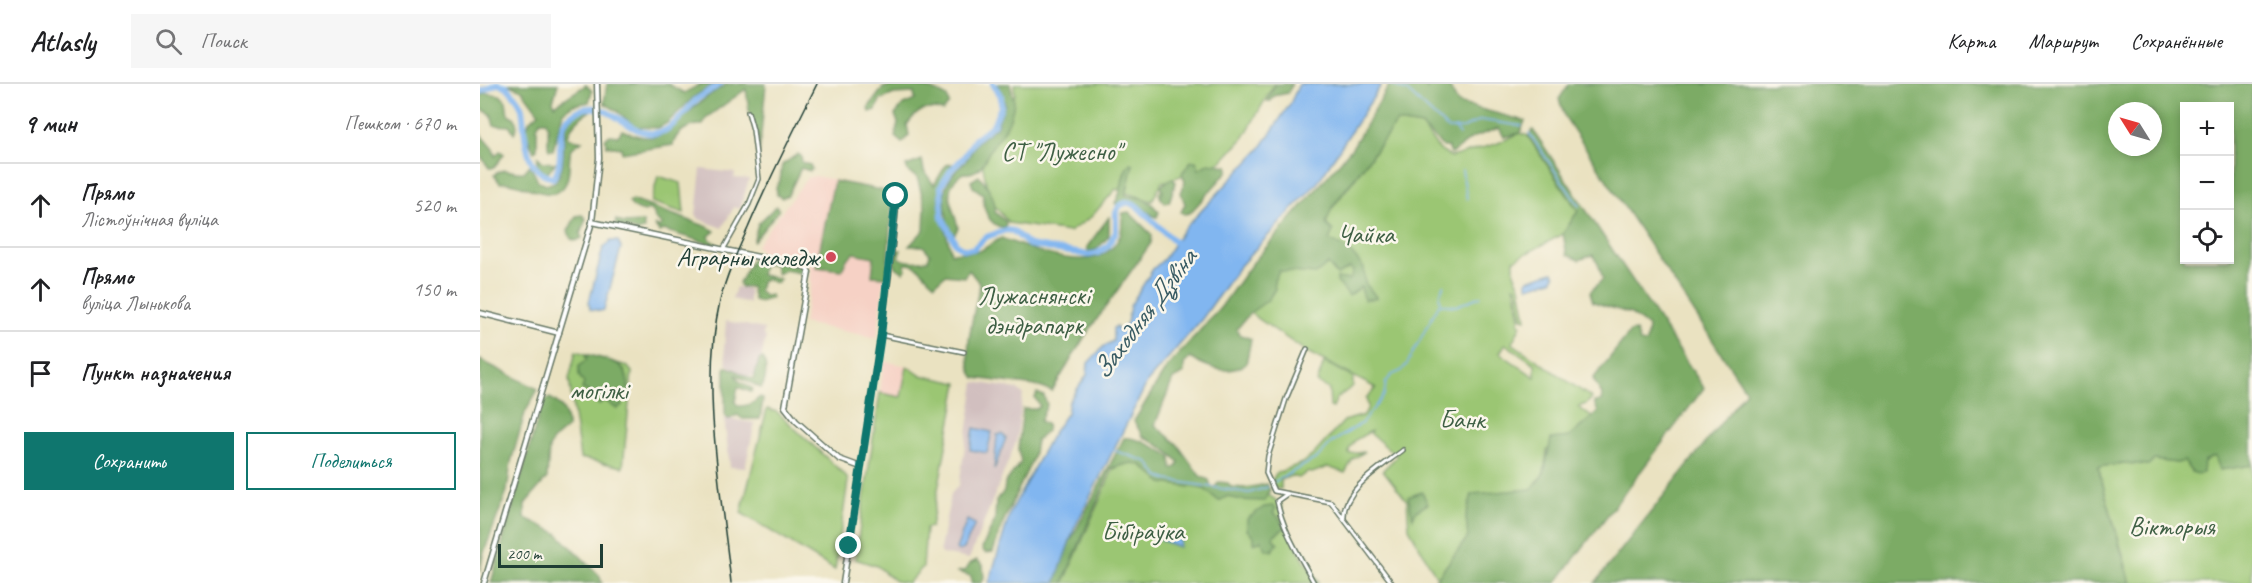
<!DOCTYPE html>
<html lang="ru">
<meta charset="utf-8">
<style>
body{margin:0;font-family:Caveat,sans-serif;background:#f6f6f6;color:#202124}
.controls{position:absolute;right:18px;top:18px;display:grid;overflow:hidden;border-radius:0px;box-shadow:0 3px 9px #0003}
.controls button{width:54px;height:54px;display:grid;place-items:center;padding:0;border:0;border-bottom:2px solid #e0e0e0;background:#fff;color:#202124;font:30px sans-serif}
.compass{position:absolute;left:1628px;top:18px;width:54px;height:54px;border-radius:50%;background:#fff;box-shadow:0 3px 9px #0003;rotate:307deg}
.scale{position:absolute;left:18px;bottom:15px;width:105px;box-sizing:border-box;padding-left:6px;border:3px solid #1f3d34;border-top:0;font-size:16px;line-height:21px;white-space:nowrap;color:#1f3d34;-webkit-text-stroke:4px #fbf7ec;paint-order:stroke}
.stop{position:absolute;width:18px;height:18px;margin:-14px;border:4px solid #0f766e;border-radius:50%;background:#fff}
.stop.end{background:#0f766e;border-color:#fff;box-shadow:0 2px 6px #0008}
.list{margin:0;padding:0;list-style:none}
h2{display:flex;justify-content:space-between;align-items:center;height:78px;margin:0;padding:0 24px;font-size:26px}
h2 small{font-size:20px;font-weight:400;color:#757577}
.list li{display:grid;grid-template-columns:39px 1fr auto;gap:18px;align-items:center;box-sizing:border-box;height:84px;padding:0 24px;border-top:2px solid #e0e0e0}
.list b{display:block;font-size:22px;white-space:nowrap}
.list p{margin:0;font-size:20px;white-space:nowrap;color:#757577}
.list em{font-size:20px;font-style:normal;color:#757577}
.actions{display:flex;gap:12px;padding:18px 24px}
.actions a{flex:1;padding:14px 0;border:2px solid #0f766e;border-radius:0px;text-align:center;font-size:21px;color:#0f766e}
.actions .main{background:#0f766e;color:#fff}
.icon{flex:none;width:33px;height:33px;fill:none;stroke:currentColor;stroke-width:2;stroke-linecap:round;stroke-linejoin:round}
.map{position:relative;flex:none;width:1772px;height:499px;overflow:hidden}
header{display:flex;align-items:center;gap:36px;box-sizing:border-box;height:84px;padding:0 30px;background:#fff;border-bottom:2px solid #e0e0e0}
header strong{font-size:28px}
nav{display:flex;gap:33px;margin-inline-start:auto;font-size:21px}
.search{width:420px;height:54px;background:#f6f6f6;display:flex;align-items:center;gap:15px;box-sizing:border-box;padding:0 21px;border-radius:0px;color:#757577;font-size:22px}
main{display:flex}
aside{flex:1;background:#fff}
.map>svg:first-child{display:block}
</style>
<header>
<strong>Atlasly</strong>
<div class="search"><svg class="icon" aria-label="search" viewBox="0 0 24 24"><circle cx="10" cy="10" r="6"/><path d="M15 15l6 6"/></svg>Поиск</div>
<nav><a>Карта</a><a>Маршрут</a><a>Сохранённые</a></nav>
</header>
<main>
<aside>
<h2>9 мин<small>Пешком · 670 m</small></h2>
<ul class="list">
<li><svg class="icon" aria-label="ahead" viewBox="0 0 24 24"><path d="M12 20V5M6 11l6-6 6 6"/></svg><div><b>Прямо</b><p>Лістоўнічная вуліца</p></div><em>520 m</em></li>
<li><svg class="icon" aria-label="ahead" viewBox="0 0 24 24"><path d="M12 20V5M6 11l6-6 6 6"/></svg><div><b>Прямо</b><p>вуліца Лынькова</p></div><em>150 m</em></li>
<li><svg class="icon" aria-label="arrive" viewBox="0 0 24 24"><path d="M6 21V4h12l-3 4 3 4H6"/></svg><div><b>Пункт назначения</b></div></li>
</ul>
<div class="actions"><a class="main">Сохранить</a><a>Поделиться</a></div>
</aside>
<div class="map">
<svg width="1772" height="499" viewBox="0 0 1772 499">
<rect width="100%" height="100%" fill="#fbf7ec"/>
<filter id="ink" filterUnits="userSpaceOnUse"><feTurbulence type="fractalNoise" baseFrequency=".0167" numOctaves="2"/><feDisplacementMap in="SourceGraphic" scale="12" xChannelSelector="R" yChannelSelector="G"/><feConvolveMatrix kernelMatrix="1 2 1 2 8 2 1 2 1" color-interpolation-filters="sRGB"/></filter>
<filter id="wash" filterUnits="userSpaceOnUse"><feTurbulence type="fractalNoise" baseFrequency=".008" numOctaves="4" result="noise"/><feDisplacementMap in="SourceGraphic" scale="24" xChannelSelector="R" yChannelSelector="G"/><feGaussianBlur stdDeviation="1.35" result="paint"/><feColorMatrix in="noise" values="0 0 0 0 0 0 0 0 0 0 0 0 0 0 0 0 0 1.4 0 .05"/><feComposite in="paint" operator="in"/></filter>
<g filter="url(#wash)">
<rect width="100%" height="100%" fill="#eae2c1"/>
<g fill="#f6d1c5">
<polygon points="335,92 408,107 414,113 397,254 323,239 331,202 330,180 285,172 276,162 327,94"/>
<polygon points="404,277 427,282 421,313 400,309"/>
</g>
<g fill="#d1bfbf">
<polygon points="221,85 255,89 254,94 269,95 260,125 254,123 242,144 219,135 216,130"/>
<polygon points="256,203 269,205 269,219 252,215"/>
<polygon points="246,237 284,245 283,251 286,253 277,292 266,292 247,281 244,264"/>
<polygon points="495,298 537,305 543,310 536,358 489,475 462,470 460,465 471,410 479,401"/>
<polygon points="244,334 275,339 265,384 250,383"/>
</g>
<g fill="#9bc673" stroke="#5d8254" stroke-width="1.5" fill-rule="evenodd">
<polygon points="534,0 794,0 764,53 742,77 692,95 683,113 679,110 686,97 682,98 672,117 636,105 611,133 589,148 529,139 509,115 502,77 535,11"/>
<path d="M917 38 942 42 959 66 971 73 1016 60 1040 49 1048 52 1098 127 1083 150 1034 176V189L1040 202 1046 235 1042 234 1037 205 1034 201 1040 234 1038 238 1041 241 1032 259 1112 314 1106 320 1098 323 1112 333 1089 353 1067 366 1064 389 1052 405 1034 408 986 432 988 453 957 494 929 444 927 417 903 386 917 372 891 350V347L875 356 869 366V370L884 368 873 375 865 389 848 383 832 389 827 388 819 394 811 392 801 396V405L793 404 791 397 797 389 822 379 833 371 864 337 884 331 888 323 886 314 896 304 827 268 770 229 791 187 842 138ZM1025 260 1055 280V293L1020 269Z"/>
<polygon points="178,92 201,99 204,129 171,118"/>
<polygon points="96,267 147,282 152,288 143,383 100,374 89,295"/>
<polygon points="844,278 873,293 873,302 856,315 853,324 850,323 849,305 837,299"/>
<polygon points="427,282 440,291 478,299 451,443 446,444 443,483 428,499 415,497 397,482 375,475 400,309 421,313"/>
<polygon points="287,325 297,328 366,392 368,397 355,486 261,429"/>
<polygon points="1735,371 1740,386 1772,381 1772,499 1651,499 1618,383 1644,379 1668,381 1674,376 1697,379 1704,377 1711,388"/>
<path d="M651 378 666 382 677 393 745 407H783L801 420C805 449 824 475 839 499H584L633 385Z"/>
</g>
<g fill="#7cab65" stroke="#4e744c" stroke-width="1.5" fill-rule="evenodd">
<path d="M28 0H78L73 17 75 21 106 1 112 7 109 18 93 21 83 28 73 66H69C66 56 71 47 66 37H60L57 43V65L54 68 45 47 50 36 59 29 42 6Z"/>
<polygon points="127,0 188,0 204,9 221,0 234,0 214,13 187,39 178,44 155,43 136,26 124,19"/>
<path d="M247 0H286L279 70 277 47 270 33 266 5 226 34 223 41C209 40 196 48 193 61L142 69 141 64 127 62 125 55 130 51 138 52 142 46C174 61 184 52 208 29 220 17 233 8 247 0Z"/>
<path d="M415 0C435 0 450 3 467 13L469 20 463 27C446 22 437 26 427 41L429 51 422 59 415 53 418 39 415 31 423 21 435 16 434 9 414 10 400 16 396 26 390 28 388 24 403 4Z"/>
<path d="M517 0H530C531 6 534 13 534 18 532 35 525 48 514 60 504 73 504 91 483 89 459 105 474 122 478 144L474 151 467 138 464 112 466 102 473 90 488 74 497 58 516 43 525 20Z"/>
<polygon points="795,0 812,0 808,9 794,12 791,17 787,17"/>
<path d="M910 0H943L947 5 948 0H968L978 19 1045 37 1040 49 1024 53 1019 44 992 54 971 70 968 63H963L942 42 917 38 852 123 846 140 853 147 849 156 869 166 884 184 885 199 897 214 884 216 881 203 869 212 857 198V194L870 196 873 187 870 184 857 191 848 180 836 190 799 187 794 197 795 205 788 216 770 229 757 245 759 250 771 255 766 280C747 292 729 284 710 274L704 280V289L693 295 675 341 697 360 720 392 729 396 731 403H735L739 398 748 399 751 403 765 404 787 400 790 406 784 417 759 416 748 412 739 417 724 405 682 399 661 381 652 379 631 384 583 499H575L585 467 644 354C655 352 682 366 691 373L692 385 697 383 699 378C688 366 677 359 663 353L654 337 687 283 741 223 771 181 872 64Z"/>
<path d="M1089 0H1772V381L1740 386 1735 372 1724 377 1723 389C1711 392 1710 386 1704 377L1697 379 1674 376 1668 381 1644 379 1618 383 1650 499H1115L1266 307 1085 33 1079 15ZM1704 22H1750V176H1704ZM1637 27H1673V63H1637Z"/>
<polygon points="6,9 20,11 26,17 28,30 35,34 37,43 34,49 30,42 14,41 11,30 0,25 0,12"/>
<path d="M109 24 110 27C101 32 88 44 88 54L102 57 91 65C88 76 91 88 86 99 74 125 39 94 20 99L14 91C25 81 32 90 44 88L50 81 58 97 66 101 75 98C94 74 69 31 109 24Z"/>
<polygon points="1053,46 1224,304 1076,499 953,499 988,453 986,432 992,410 1052,405 1064,389 1071,355 1089,353 1118,328 1114,318 1121,317 1122,310 1113,295 1150,248 1156,247 1160,258 1166,259 1168,243 1151,230 1113,218 1110,208 1123,195 1119,182 1113,171 1099,176 1087,171 1083,150 1098,127 1048,52"/>
<polygon points="0,50 13,65 15,72 20,67 24,70 14,84 9,84 0,71"/>
<polygon points="318,70 321,72 322,79 330,81 332,85 330,87 321,84 308,111 302,114 297,111 296,103 300,97 302,81"/>
<polygon points="58,73 63,78 75,79 67,90 57,82"/>
<path d="M442 76 444 87 454 101 466 81 472 80C470 88 461 95 460 105 455 128 468 147 471 169L500 167 521 154C554 166 620 196 640 152 643 145 641 136 643 129L649 128 672 151 671 159 605 252 572 307 556 302 495 294C479 277 496 222 500 200L489 186 484 193 465 191 455 200C444 193 441 179 425 180L426 186 423 188 416 183 412 175 416 165 421 166 418 173C427 179 438 178 448 176L450 170 443 162H429L444 146 445 122 437 93 429 89 426 82Z"/>
<polygon points="711,77 716,77 719,85 729,79 748,82 748,87 710,129 704,130 701,128 705,120 701,109 705,98 702,89"/>
<path d="M650 79 653 80 646 111 661 114 671 119 679 128 677 133C660 129 661 110 637 121L635 119C644 106 640 90 650 79Z"/>
<path d="M499 92C508 101 516 115 515 128L526 138 525 144C508 142 503 125 503 110L493 103 491 97Z"/>
<polygon points="692,94 696,98 689,118 685,119 680,113 683,108 681,102"/>
<polygon points="354,97 412,108 407,193 392,192 394,173 374,169 367,175 362,186 336,183"/>
<path d="M152 116 228 143 235 147 229 152 230 156 237 160 234 161 183 146 179 148 174 141 180 144 182 141 175 135 174 129 168 125 165 128C159 127 152 124 149 118Z"/>
<polygon points="296,122 299,126 273,158 278,140"/>
<polygon points="102,131 106,135 100,150 102,154 96,157 91,155 88,147 96,132"/>
<polygon points="629,133 629,152 616,166 608,167 607,163"/>
<polygon points="136,136 143,139 163,138 164,145 158,147 135,141"/>
<polygon points="277,174 324,184 326,190 305,186 297,190 294,180 283,180 281,191 300,195 296,199 286,195 281,198 279,207 285,212 291,211 292,214 279,218 274,216 271,203 261,203 259,199 272,175"/>
<path d="M109 271C134 278 149 277 148 307L141 313 142 321 137 325 124 316 119 321 107 307 102 305 104 299 99 292V282L107 275 105 272Z"/>
<path d="M283 274C287 282 287 297 281 304L256 291 259 297 273 305 271 308 258 303 255 318 258 322C268 322 273 320 280 313L283 315 280 335H263L257 331 249 335 245 332V283C255 283 263 293 274 295L279 276Z"/>
<polygon points="0,276 58,305 45,329 31,378 27,407 3,471 0,488"/>
<polygon points="557,309 564,312 567,321 560,337 567,341 567,346 556,357 553,374 524,436 513,468 505,469 502,464 515,436 516,416 524,408 525,399 541,378 538,365 543,325 556,325 560,322 555,314"/>
<path d="M70 314C81 320 88 330 87 344L73 356 69 364 67 394 45 420V434L77 449 119 491 122 499H11L63 316Z"/>
<polygon points="942,408 948,420 936,427 933,434 928,413"/>
<polygon points="793,422 796,424 793,429 799,433 805,444 794,451 793,454 798,460 792,467 786,465 781,456 774,460 774,453 767,446 767,435 784,423"/>
<polygon points="497,476 503,481 504,495 501,499 491,499 491,492 478,488 486,486 489,480"/>
</g>
<g fill="#81b6f0" stroke="#507a92" stroke-width="1.5">
<polygon points="819,0 902,0 838,98 758,184 722,235 668,297 594,445 575,499 509,499 530,429 571,352 587,329 589,317 607,291 608,279 623,263 633,257 633,244 636,243 640,248 647,239 650,222 673,185 684,175 703,146 780,65 810,20"/>
<polygon points="131,157 138,157 141,164 124,226 121,227 110,225 109,218 123,164"/>
<polygon points="1073,188 1075,192 1072,196 1049,203 1047,201 1047,196"/>
<polygon points="494,344 512,348 507,369 490,366"/>
<polygon points="522,350 526,354 514,386 517,351"/>
<polygon points="487,436 495,440 484,465 479,467 476,465"/>
<polygon points="685,448 700,456 699,463 681,456"/>
</g>
<g fill="none" stroke-linecap="round" stroke-linejoin="round">
<g stroke="#81b6f0" stroke-width="1.5">
<polyline points="910,0 927,7 968,45 984,44 1001,36 1042,42"/>
<polyline points="976,44 979,51"/>
<polyline points="1049,49 1099,122"/>
<polyline points="982,86 987,115"/>
<polyline points="961,218 959,213 964,200"/>
<polyline points="633,366 668,378 678,392 687,396 769,409 788,403"/>
<polyline points="794,398 837,374 851,359 882,339 904,311 906,298 912,291 921,287 927,280 959,220 976,222 1001,212"/>
</g>
<g stroke="#81b6f0" stroke-width="6">
<path d="M18 0 26 2C32 9 40 16 42 25 46 49 42 87 73 94 87 75 73 51 88 34 126 0 149 62 184 47 197 41 207 24 217 15 224 10 233 5 240 0"/>
<polyline points="513,0 521,12 521,23 513,41 495,55 484,73 471,86 461,102 462,133 476,160 483,165 493,165 506,153 526,146 533,147 549,161 609,171 618,169 628,162 636,148 636,129 639,122 647,118 657,122 699,162"/>
<polyline points="0,8 16,0"/>
</g>
</g>
</g>
<g filter="url(#ink)">
<g fill="none" stroke-linecap="round" stroke-linejoin="round">
<g stroke="#667765" stroke-width="6">
<g id="minor">
<polyline points="243,166 269,120 279,95 273,46 268,28"/>
<polyline points="401,251 484,268"/>
<polyline points="827,265 806,315 788,372 786,389 794,407 851,418 912,499"/>
<polyline points="381,383 409,193 416,129 415,106"/>
<path d="M807 410 797 417C803 447 820 472 834 499"/>
<path d="M864 433C863 405 903 382 923 366"/>
</g>
</g>
<g stroke="#667765" stroke-width="7">
<g id="tertiary">
<polyline points="112,138 326,183 329,188 305,323 316,337 359,375 381,383 363,499"/>
<polyline points="0,229 79,249"/>
</g>
</g>
<g stroke="#667765" stroke-width="7">
<polyline id="secondary" points="4,499 112,138 119,74 117,0"/>
</g>
<use href="#minor" stroke="#fff" stroke-width="3"/>
<use href="#tertiary" stroke="#fff" stroke-width="4"/>
<use href="#secondary" stroke="#fff" stroke-width="4"/>
<path stroke="#1f3d34" stroke-width="1.5" d="M251 499C242 411 220 303 240 217 246 192 257 168 268 144 289 95 313 48 337 0"/>
</g>
</g>
<g fill="none" stroke-linecap="round" stroke-linejoin="round" filter="url(#ink)">
<polyline stroke="#0f766e" stroke-width="8" points="369,462 401,251 416,112"/>
</g>
<circle fill="#d1495b" stroke="#fbf7ec" stroke-width="2" cx="351" cy="173" r="6"/>
<g text-anchor="middle" dominant-baseline="central" stroke-width="5" stroke-linejoin="round" paint-order="stroke">
<g font-size="26" fill="#3e5f44" stroke="#fbf7ec">
<text x="581" y="67">СТ "Лужесно"</text>
<text x="886" y="150">Чайка</text>
<text x="554" y="211">Лужаснянскі<tspan x="554" dy="30">дэндрапарк</tspan></text>
<text x="119" y="306">могілкі</text>
<text x="982" y="335">Банк</text>
<text x="1692" y="442">Вікторыя</text>
<text x="663" y="447">Бібіраўка</text>
</g>
<g font-size="26" fill="#1f3d34" stroke="#fbf7ec" text-anchor="end">
<text x="339" y="173">Аграрны каледж</text>
</g>
<g font-size="27" font-style="italic" fill="#385b63" stroke="#fbf7ec">
<text transform="translate(664 230) rotate(-53)">Заходняя Дзвіна</text>
</g>
</g>
</svg>
<div class="controls">
<button>+</button>
<button>−</button>
<button><svg class="icon" aria-label="locate" viewBox="0 0 24 24"><circle cx="12" cy="12" r="6"/><path d="M12 2v4M12 18v4M2 12h4M18 12h4"/></svg></button>
</div>
<svg class="compass" viewBox="-18 -18 36 36"><path d="M0-13l5 13h-10z" fill="#e53935"/><path d="M0 13l5-13h-10z" fill="#757577"/></svg>
<div class="scale">200 m</div>
<div class="stop" style="left:416px;top:112px"></div>
<div class="stop end" style="left:369px;top:462px"></div>
</div>
</main>
